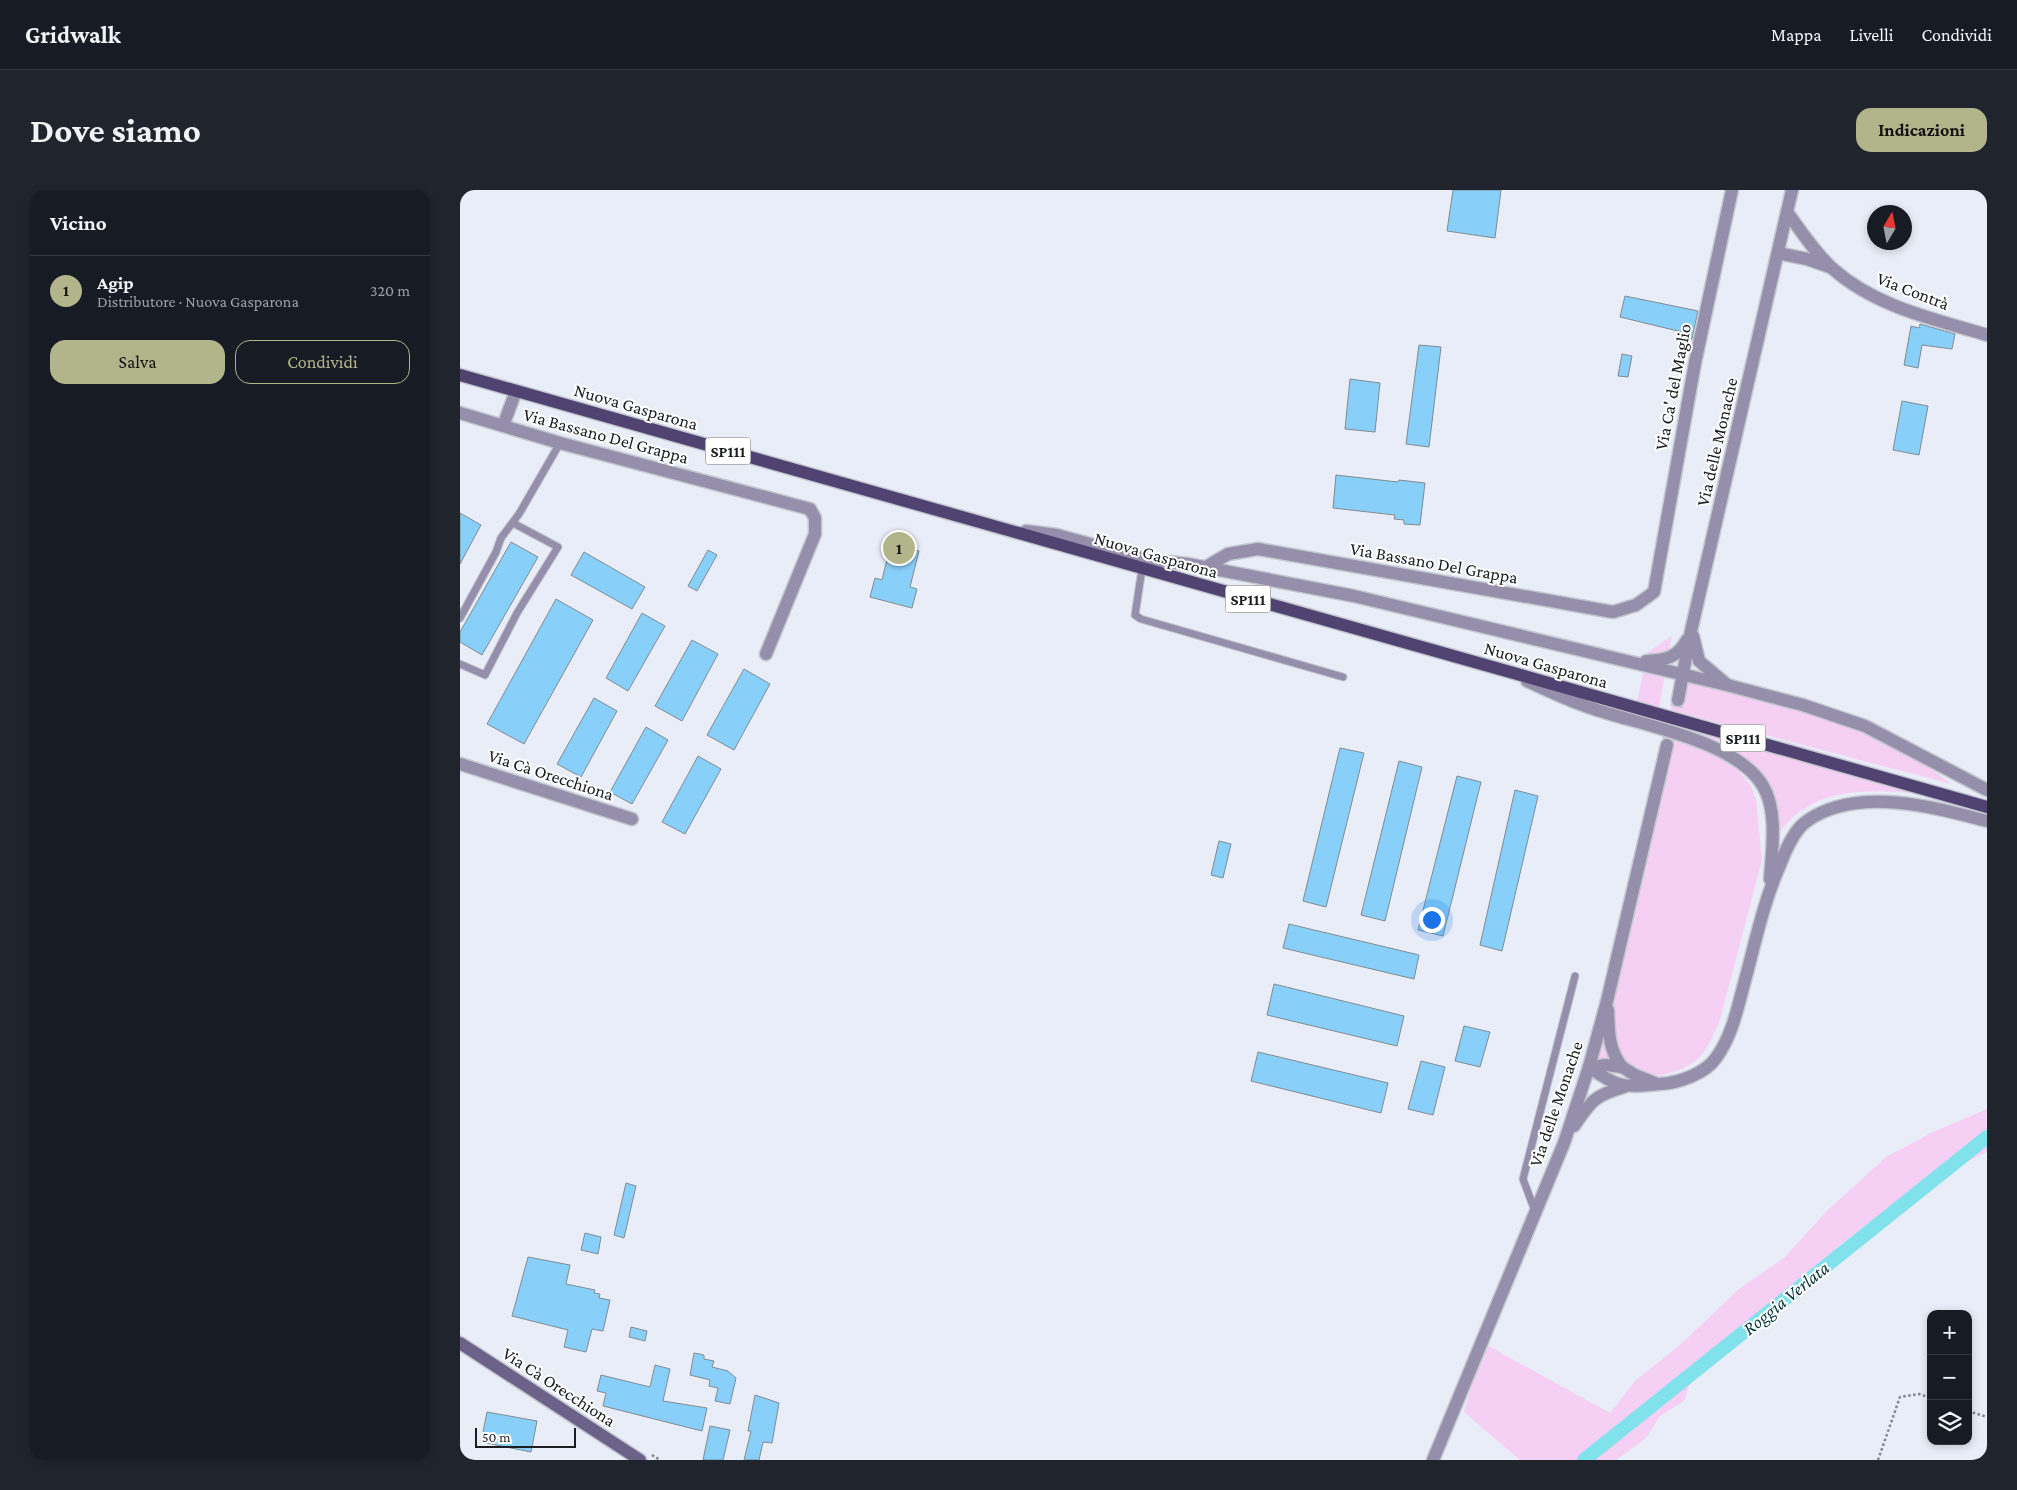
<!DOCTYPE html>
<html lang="it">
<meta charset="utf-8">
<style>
body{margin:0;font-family:"Crimson Pro",serif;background:#20242c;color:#f1f3f6}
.controls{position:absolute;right:15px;bottom:15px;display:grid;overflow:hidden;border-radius:10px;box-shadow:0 2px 8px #0003}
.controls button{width:45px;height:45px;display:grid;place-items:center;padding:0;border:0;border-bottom:1px solid #363941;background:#171b24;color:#f1f3f6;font:25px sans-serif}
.compass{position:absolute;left:1407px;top:15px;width:45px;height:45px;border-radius:50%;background:#171b24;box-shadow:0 2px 8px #0003;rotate:10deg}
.scale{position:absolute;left:15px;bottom:12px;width:101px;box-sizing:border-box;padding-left:5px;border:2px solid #1b1d20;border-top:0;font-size:14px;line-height:18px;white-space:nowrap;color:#1b1d20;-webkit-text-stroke:4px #fff;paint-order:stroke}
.you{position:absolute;left:971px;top:729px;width:18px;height:18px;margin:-12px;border:4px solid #fff;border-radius:50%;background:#1a73e8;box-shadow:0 0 0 8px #1a73e833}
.badge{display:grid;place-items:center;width:32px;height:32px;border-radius:50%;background:#b2b489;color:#111;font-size:16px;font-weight:700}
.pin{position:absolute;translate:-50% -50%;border:2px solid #fff;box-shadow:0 1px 5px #0006}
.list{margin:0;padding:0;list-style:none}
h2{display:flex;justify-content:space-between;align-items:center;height:65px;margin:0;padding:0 20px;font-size:21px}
h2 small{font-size:16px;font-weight:400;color:#9ea1a6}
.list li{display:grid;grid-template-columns:32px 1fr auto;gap:15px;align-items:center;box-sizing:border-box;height:70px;padding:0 20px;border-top:1px solid #363941}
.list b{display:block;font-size:19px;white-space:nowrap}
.list p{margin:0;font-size:16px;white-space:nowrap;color:#9ea1a6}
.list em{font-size:16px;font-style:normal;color:#9ea1a6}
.actions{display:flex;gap:10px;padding:15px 20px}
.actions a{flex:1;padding:11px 0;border:1px solid #b2b489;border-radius:15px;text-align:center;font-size:18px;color:#b2b489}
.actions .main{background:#b2b489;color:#111}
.icon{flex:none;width:28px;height:28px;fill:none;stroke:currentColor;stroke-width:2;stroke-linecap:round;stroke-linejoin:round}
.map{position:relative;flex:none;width:1527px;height:1270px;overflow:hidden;border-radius:15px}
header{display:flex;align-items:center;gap:30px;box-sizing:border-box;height:70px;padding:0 25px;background:#171b24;border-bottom:1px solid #363941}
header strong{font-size:24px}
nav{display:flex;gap:28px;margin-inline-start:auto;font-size:18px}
.intro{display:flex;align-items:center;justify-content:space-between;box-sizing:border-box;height:120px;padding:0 30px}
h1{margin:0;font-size:35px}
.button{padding:12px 22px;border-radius:15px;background:#b2b489;color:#111;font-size:18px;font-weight:700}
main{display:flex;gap:30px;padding:0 30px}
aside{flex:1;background:#171b24;border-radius:15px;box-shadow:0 2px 8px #0003}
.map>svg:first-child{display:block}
</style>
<header>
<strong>Gridwalk</strong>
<nav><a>Mappa</a><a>Livelli</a><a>Condividi</a></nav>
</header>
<div class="intro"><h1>Dove siamo</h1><a class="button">Indicazioni</a></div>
<main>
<aside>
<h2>Vicino<small></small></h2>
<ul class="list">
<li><span class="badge">1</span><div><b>Agip</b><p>Distributore · Nuova Gasparona</p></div><em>320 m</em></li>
</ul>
<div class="actions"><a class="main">Salva</a><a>Condividi</a></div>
</aside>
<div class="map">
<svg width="1527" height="1270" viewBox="0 0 1527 1270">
<rect width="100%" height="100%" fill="#e9edf7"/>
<g fill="#f6cff4">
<polygon points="1212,446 1199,517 1177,511 1188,462"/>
<polygon points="1218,476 1246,491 1430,548 1491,594 1211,520"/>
<path d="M1211 532 1478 604C1430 602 1372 592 1333 627 1326 634 1319 643 1312 650L1308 608 1286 571 1235 541Z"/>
<path d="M1207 543 1257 567 1278 580 1291 596 1296 610 1302 670 1259 833C1253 844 1249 857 1240 867 1224 883 1192 890 1170 884 1159 881 1148 876 1137 872Z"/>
<polygon points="1527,919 1527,962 1474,987 1416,1027 1379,1056 1363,1072 1352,1088 1327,1104 1291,1136 1267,1147 1235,1176 1224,1211 1200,1226 1186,1248 1156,1270 1060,1270 1004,1222 1023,1153 1150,1223 1175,1191 1220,1155 1279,1099 1324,1068 1368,1020 1426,967 1473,942"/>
</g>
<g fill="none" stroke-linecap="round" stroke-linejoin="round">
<polyline stroke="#81e2ec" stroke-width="14" points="1124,1270 1527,947"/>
</g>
<g fill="#88cff9" stroke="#818b90">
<polygon points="993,0 1041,0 1035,48 987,41"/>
<polygon points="1165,106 1238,121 1232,149 1221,147 1222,142 1160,127"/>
<polygon points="1460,134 1495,144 1492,159 1462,155 1458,178 1444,175 1451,136 1459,138"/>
<polygon points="959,155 981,157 969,257 946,254"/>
<polygon points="1162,164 1172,166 1168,187 1158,186"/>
<polygon points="890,189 920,193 915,242 885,239"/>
<polygon points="1442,211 1468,216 1459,265 1433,260"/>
<polygon points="876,285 938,292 939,290 965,293 960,335 944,334 944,330 934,329 935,325 873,318"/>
<polygon points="0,323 21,335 0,374"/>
<polygon points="51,352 78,367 22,465 0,452 0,442"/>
<polygon points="431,353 459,361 450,397 457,399 452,418 410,407 415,388 422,390"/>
<polygon points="248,360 257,365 237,401 228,396"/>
<polygon points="124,362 185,397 172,419 111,385"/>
<polygon points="96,409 133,430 64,554 27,534"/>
<polygon points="182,423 205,436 168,501 146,488"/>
<polygon points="232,450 258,464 222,531 195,516"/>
<polygon points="284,479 310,494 274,560 247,545"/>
<polygon points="134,508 157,521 121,587 97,574"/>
<polygon points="186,537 208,550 172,614 150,602"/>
<polygon points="880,558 904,563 866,717 843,711"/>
<polygon points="238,566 261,579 225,644 202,632"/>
<polygon points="939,571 962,577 925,731 901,725"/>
<polygon points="997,586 1021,592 983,746 958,740"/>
<polygon points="1055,600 1078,606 1042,761 1020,755"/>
<polygon points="759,651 771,654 763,688 751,685"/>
<polygon points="829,734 959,765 954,789 823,758"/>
<polygon points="814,794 944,826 937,856 807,825"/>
<polygon points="1004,836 1030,842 1020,877 995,871"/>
<polygon points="798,862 928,893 921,923 791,891"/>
<polygon points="961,871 985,877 973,925 948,919"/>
<polygon points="166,993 176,996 164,1048 154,1045"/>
<polygon points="125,1043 141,1047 138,1064 121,1060"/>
<polygon points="68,1067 110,1075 106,1094 135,1100 134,1103 140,1104 139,1108 150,1110 143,1141 132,1139 126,1162 104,1157 108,1140 52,1126"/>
<polygon points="171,1137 187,1141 185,1151 169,1147"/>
<polygon points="234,1163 244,1165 244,1169 254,1171 252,1177 268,1181 276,1188 270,1214 255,1211 258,1198 249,1196 250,1190 230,1185"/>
<polygon points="195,1175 210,1179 203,1211 247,1218 242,1241 143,1216 146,1203 137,1201 141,1185 190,1197"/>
<polygon points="295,1205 319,1213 312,1253 303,1252 299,1270 284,1270 291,1241 288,1241"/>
<polygon points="27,1222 77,1231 71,1262 21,1252"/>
<polygon points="250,1236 270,1240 263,1270 243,1270"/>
</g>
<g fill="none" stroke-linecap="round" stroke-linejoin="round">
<polyline stroke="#c0c3cc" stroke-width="12" stroke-dasharray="12 6" stroke-linecap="butt" points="1208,552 1218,510"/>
<g stroke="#c4c8d0" stroke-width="9">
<g id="service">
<polyline points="682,379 675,425 681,429 883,487"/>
<polyline points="0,428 36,362 41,348 59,324 100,253"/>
<polyline points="0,474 25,485 57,423 98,357 53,333"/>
<polyline points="1075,1021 1063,989 1115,786"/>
</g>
</g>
<g stroke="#c4c8d0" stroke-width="15">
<g id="minor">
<path d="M1327 22C1341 41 1355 63 1373 79 1416 117 1474 129 1527 145"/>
<polyline points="1318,63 1347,69 1370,77"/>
<polyline points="0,223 100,253 350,319 355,328 355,344 306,464"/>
<polyline points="43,236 56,201"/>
<polyline points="746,377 768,364 798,359 1153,422 1176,415 1194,402 1235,173 1272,0"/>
<polyline points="0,574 172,629"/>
</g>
</g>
<g stroke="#c4c8d0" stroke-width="15">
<g id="tertiary">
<polyline points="566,341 597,345 688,370 728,374 894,406 1267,495 1343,515 1405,536 1527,600"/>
<polyline points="1233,446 1239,471 1265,493"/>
<path d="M1186 471C1206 470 1217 468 1227 450"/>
<path d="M1067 491C1089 501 1111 512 1134 519 1181 535 1277 551 1303 596 1318 621 1312 661 1310 689"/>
<polyline points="1218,510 1231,441 1332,0"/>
<path d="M1148 820C1149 843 1148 858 1162 877"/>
<path d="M1129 877C1159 899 1165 897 1200 894 1218 893 1245 884 1256 868 1272 846 1277 820 1284 794 1295 754 1303 713 1320 675 1325 661 1335 639 1347 631 1397 596 1474 617 1527 631"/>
<polyline points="1129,877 1147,875 1162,877 1175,885 1195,893"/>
<path d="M1114 936C1131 911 1135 905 1164 897"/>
<polyline points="973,1270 1104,953 1129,877 1147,811 1207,555"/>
</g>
</g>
<g stroke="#c4c8d0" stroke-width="15">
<polyline id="secondary" points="0,1153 180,1270"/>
</g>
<g stroke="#c4c8d0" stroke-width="15">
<polyline id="primary" points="0,185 1527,617"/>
</g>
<g stroke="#82858c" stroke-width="2.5" stroke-dasharray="2.5 2.5" stroke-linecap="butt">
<polyline points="1508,1221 1527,1227"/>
<polyline points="192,1265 200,1270"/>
<polyline points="1418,1270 1440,1207 1459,1204 1471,1208"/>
</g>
<use href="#service" stroke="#968fab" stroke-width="7"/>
<use href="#minor" stroke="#968fab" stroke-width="12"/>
<use href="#tertiary" stroke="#968fab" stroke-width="12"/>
<use href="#secondary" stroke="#6c6289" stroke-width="12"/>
<use href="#primary" stroke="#504271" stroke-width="12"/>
</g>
<g text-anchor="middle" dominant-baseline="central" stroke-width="4" stroke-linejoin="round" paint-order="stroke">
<g fill="#fff" stroke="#5f6163" stroke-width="1">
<rect x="245.5" y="247.5" width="45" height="27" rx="4"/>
<rect x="765.5" y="395.5" width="45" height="27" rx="4"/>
<rect x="1260.5" y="534.5" width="45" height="27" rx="4"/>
</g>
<g font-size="16" font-weight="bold" fill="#1b1d20">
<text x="268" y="261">SP111</text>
<text x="788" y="409">SP111</text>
<text x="1283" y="548">SP111</text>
</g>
<g font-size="18" fill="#1b1d20" stroke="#fff">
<text transform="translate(1453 101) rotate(21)">Via Contrà</text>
<text transform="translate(1213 197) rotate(-79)">Via Ca' del Maglio</text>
<text transform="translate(176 217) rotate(16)">Nuova Gasparona</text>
<text transform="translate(146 246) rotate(15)">Via Bassano Del Grappa</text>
<text transform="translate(1257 252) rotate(-77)">Via delle Monache</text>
<text transform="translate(696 365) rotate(16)">Nuova Gasparona</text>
<text transform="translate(974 373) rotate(10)">Via Bassano Del Grappa</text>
<text transform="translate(1086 475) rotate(16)">Nuova Gasparona</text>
<text transform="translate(91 585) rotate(18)">Via Cà Orecchiona</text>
<text transform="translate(1096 914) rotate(-71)">Via delle Monache</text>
<text transform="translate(99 1197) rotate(33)">Via Cà Orecchiona</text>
</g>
<g font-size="19" font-style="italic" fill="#06373b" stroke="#fff">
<text transform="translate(1326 1108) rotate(-39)">Roggia Verlata</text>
</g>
</g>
</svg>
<div class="controls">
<button>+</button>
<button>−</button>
<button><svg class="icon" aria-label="layers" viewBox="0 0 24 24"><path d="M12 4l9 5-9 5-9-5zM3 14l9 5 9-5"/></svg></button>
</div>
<svg class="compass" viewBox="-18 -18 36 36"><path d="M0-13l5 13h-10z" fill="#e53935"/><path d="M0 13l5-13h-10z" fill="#9ea1a6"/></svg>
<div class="scale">50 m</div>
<div class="you"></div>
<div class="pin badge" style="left:439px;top:358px">1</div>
</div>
</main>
